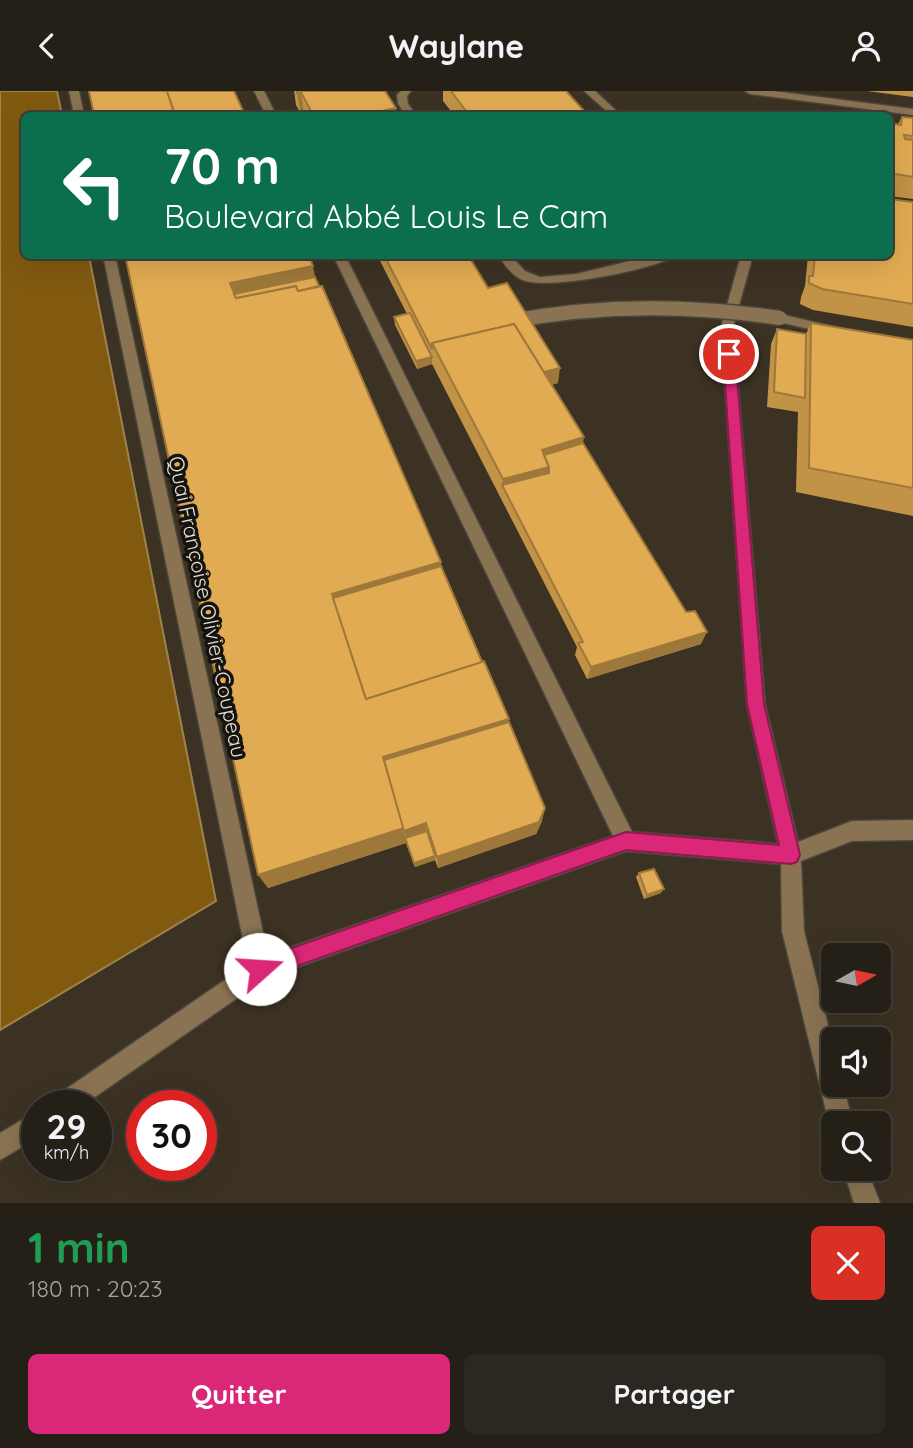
<!DOCTYPE html>
<html lang="fr">
<meta charset="utf-8">
<style>
body{margin:0;font-family:Quicksand,sans-serif;background:#2c2821;color:#f1f3f6;height:100vh;display:flex;flex-direction:column;font-size:26px;white-space:nowrap}
*{box-sizing:border-box;margin:0}
p{font-size:23px;color:#a3a3a2}
.icon{flex:none;width:38px;height:38px;fill:none;stroke:currentColor;stroke-width:2;stroke-linecap:round;stroke-linejoin:round}
.map{position:relative;height:1112px;overflow:hidden}
.drawer{display:flex;flex-direction:column;background:#242018;flex:1}
.drawer>*{flex:none}
.guide{position:absolute;left:21px;top:21px;width:872px;height:147px;border-radius:10px;box-shadow:0 7px 28px #0002,0 0 0 2px #413e37;background:#0b6e4f;color:#fff;overflow:hidden}
.needle{width:46px;rotate:81deg}
.fabs{position:absolute;left:821px;top:852px;display:grid;gap:14px}
.fabs a{display:grid;place-items:center;width:70px;height:70px;border-radius:10px;background:#242018;box-shadow:0 7px 28px #0002,0 0 0 2px #413e37;font-size:35px}
.speed{position:absolute;left:21px;top:999px;display:flex;gap:14px;font-size:35px;font-weight:700;text-align:center}
.speed>*{display:grid;place-content:center;width:91px;height:91px;border-radius:50%;background:#242018;box-shadow:0 7px 28px #0002,0 0 0 2px #413e37;line-height:1}
.speed small{font-size:18px;font-weight:400}
.speed .limit{border:10px solid #d22;background:#fff;color:#111}
.pin{position:absolute;display:grid;place-items:center;width:60px;height:60px;color:#fff;margin:-30px;border:4px solid #fff;border-radius:50%;box-shadow:0 2px 7px #0007}
.me{position:absolute;width:77px;margin:-38px;rotate:71deg;stroke-linejoin:round;filter:drop-shadow(0 0 5px #0008)}
.turn{display:flex;align-items:center;gap:24px;height:147px;padding:0 28px;font-size:32px}
.turn .icon{width:91px;height:91px;stroke-width:2.5}
.turn b{display:block;font-size:49px;line-height:60px}
.round{display:grid;place-items:center;flex:none;width:74px;height:74px;border-radius:10px;background:#2c2821}
.overview{display:flex;align-items:center;justify-content:space-between;height:119px;padding:0 28px}
h1{font-size:42px;font-weight:800;line-height:52px;color:#1e9e55}
.primary-button{display:flex;gap:14px;margin-top:auto;padding:14px 28px}
.primary-button a{flex:1;height:80px;border-radius:10px;background:#db2777;color:#fff;font-size:28px;font-weight:800;line-height:80px;text-align:center}
.primary-button a+a{background:#2c2821;color:#f1f3f6}
header{display:flex;justify-content:space-between;align-items:center;height:91px;padding:0 28px;background:#242018;font-size:32px;font-weight:800}
.map>svg:first-child{display:block}
</style>
<header><svg class="icon" aria-label="back" viewBox="0 0 24 24"><path d="M15 5l-7 7 7 7"/></svg>Waylane<svg class="icon" aria-label="person" viewBox="0 0 24 24"><circle cx="12" cy="8" r="4"/><path d="M4 21q1-7 8-7t8 7"/></svg></header>
<div class="map">
<svg width="913" height="1112" viewBox="0 0 913 1112">
<rect width="100%" height="100%" fill="#302a20"/>
<!-- built -->
<path fill="#3b3223" fill-rule="evenodd" d="M57 0H913V1112H0V939L216 810 89 165 889 164V24H62ZM833 864H878V910H833ZM833 948H878V994H833ZM37 1015H96V1074H37ZM142 1015H201V1074H142ZM833 1032H878V1078H833Z"/>
<!-- water -->
<path fill="#815a10" stroke="#9e824c" stroke-width="2" d="M0 0H57L62 24H24V164L89 165 216 810 0 939Z"/>
<g fill="none" stroke-linecap="round" stroke-linejoin="round">
<defs>
<g id="minor">
<path d="M69 0H79L84 24H74Z"/>
<path d="M254 0H264L276 24H266Z"/>
<path d="M401 0H411L407 5 408 13 416 24H406L398 13 397 4Z"/>
<path d="M584 0H595L621 24H611Z"/>
<path d="M745 0H773L913 18V24L750 3Z"/>
<path d="M103 164H115L268 864 613 745 333 164H345L632 741 778 753 747 613 721 236 741 164H753L733 236 765 613 798 751 852 730 913 729V749L852 750 801 770 804 840 833 954V994H843L853 1032H833V1041L829 1032 782 840 781 773 626 760 266 887 82 1015H49L53 1007 248 873Z"/>
<path d="M498 164H510L525 180 540 186 576 183 655 164H677C654 179 552 198 526 190 514 187 505 175 498 164Z"/>
<path d="M780 223 835 236 837 239 830 243 775 230V224Z"/>
<path d="M37 1020V1047L0 1069V1042Z"/>
<path d="M843 1078H867L880 1112H854Z"/>
</g>
</defs>
<!-- minor casing -->
<use href="#minor" stroke="#4c473d" stroke-width="3"/>
<!-- minor -->
<use href="#minor" fill="#8a7352" fill-rule="evenodd"/>
<defs>
<path id="minor-bridge" d="M506 231C598 213 687 213 780 227"/>
</defs>
<!-- minor-bridge casing -->
<use href="#minor-bridge" stroke="#4c473d" stroke-width="17" stroke-linecap="butt"/>
<!-- minor-bridge -->
<use href="#minor-bridge" stroke="#8a7352" stroke-width="14"/>
</g>
<!-- wall -->
<g fill="#c29347">
<path d="M294 0H385L396 17V24H306L304 22 301 23 296 14Z"/>
<path d="M443 0H566L588 24H454L443 10Z"/>
<path d="M867 0H913V6Z"/>
<path d="M902 26 913 27V108L889 105V32L898 33Z"/>
<path d="M913 111V236L813 219 800 213 801 206 805 195 808 164H889Z"/>
<path d="M377 164H468L488 197 558 292 551 294 583 352 701 553 587 588 575 564 577 556 432 273 417 278 395 234 394 226 407 223Z"/>
<path d="M315 186 509 631 542 730 536 743 438 777 435 769 415 776 406 752 268 797Z"/>
<path d="M811 232 913 249V425L796 401 798 321 767 316 771 253 777 238 806 243Z"/>
<path d="M639 782 661 802 644 808 636 786Z"/>
</g>
<!-- shaded-wall -->
<g fill="#9e783a">
<path d="M301 1 304 22 301 23 297 2Z"/>
<path d="M396 17V24H383L382 20Z"/>
<path d="M313 175 318 201 238 218 230 192Z"/>
<path d="M432 266V273L417 278 416 270Z"/>
<path d="M560 277 558 292 538 297 540 282Z"/>
<path d="M584 346 580 367 547 396 502 394 503 388 542 359Z"/>
<path d="M441 471 442 494 338 524 332 503Z"/>
<path d="M707 541 701 553 587 588 591 576Z"/>
<path d="M509 628 507 647 383 669V666Z"/>
<path d="M545 717 542 730 536 743 438 777 437 766Z"/>
<path d="M426 732 427 745 406 747 404 740Z"/>
<path d="M404 737 406 752 268 797 258 784Z"/>
<path d="M435 765V769L415 776 414 772Z"/>
<path d="M664 798 661 802 644 808 647 804Z"/>
</g>
<!-- building -->
<g fill="#e1ab53" stroke="#9e783a" stroke-width="2">
<path d="M89 0H167L175 24H94Z"/>
<path d="M167 0H234L245 24H175Z"/>
<path d="M297 0H385L396 17 382 20 385 24H313L301 1 297 2Z"/>
<path d="M451 0H566L588 24H469Z"/>
<path d="M902 26 913 27V45L904 44 905 48 913 49V86L889 82V32L901 34Z"/>
<path d="M889 108 913 111V213L822 198 809 192V185H813L815 164H889Z"/>
<path d="M125 164H309L313 175 230 192 236 207 296 195 298 200 322 195 441 471 332 503 366 608 484 570 509 628 383 666 404 737 258 784Z"/>
<path d="M384 164H468L488 197 507 192 560 277 544 281 514 233 432 252V258Z"/>
<path d="M315 186 319 195 298 200 296 195 236 207 234 203Z"/>
<path d="M410 222 432 266 416 270 394 226Z"/>
<path d="M811 232 913 249V397L809 377Z"/>
<path d="M514 233 584 346 542 359 549 376 503 388 432 252Z"/>
<path d="M777 238 806 243 805 307 774 301Z"/>
<path d="M583 352 686 521 695 520 707 541 591 576 578 552 583 551 502 394 549 382V376L544 364Z"/>
<path d="M441 475 482 571 366 608 333 507Z"/>
<path d="M509 631 545 717 539 731 437 766 426 732 404 740 384 669Z"/>
<path d="M427 740 435 765 414 772 405 747Z"/>
<path d="M654 778 664 798 647 804 639 782Z"/>
</g>
<!-- route -->
<path fill="#db2777" stroke="#8e194d" stroke-width="2" d="M729 259 735 263 764 613 800 764 797 771 791 773 626 759 260 888 253 885 250 878 253 871 260 868 626 741 779 754 747 613 723 263Z"/>
<g text-anchor="middle" stroke-width="7" stroke-linejoin="round" paint-order="stroke">
<!-- street labels -->
<g font-size="21" fill="#e2ded8" stroke="#16130e">
<text transform="translate(207 516) rotate(78)" y="7">Quai Françoise Olivier-Coupeau</text>
</g>
</g>
</svg>
<div class="fabs">
<a><svg class="needle" viewBox="-14 -14 28 28"><path d="M0-13l5 13h-10z" fill="#e53935"/><path d="M0 13l5-13h-10z" fill="#a3a3a2"/></svg></a>
<a><svg class="icon" aria-label="sound" viewBox="0 0 24 24"><path d="M4 9h4l5-4v14l-5-4H4zM17 9q2 3 0 6"/></svg></a>
<a><svg class="icon" aria-label="search" viewBox="0 0 24 24"><circle cx="10" cy="10" r="6"/><path d="M15 15l6 6"/></svg></a>
</div>
<div class="speed"><div>29<small>km/h</small></div><div class="limit">30</div></div>
<div class="pin" style="left:729px;top:263px;background:#d93025"><svg class="icon" aria-label="arrive" viewBox="0 0 24 24"><path d="M6 21V4h12l-3 4 3 4H6"/></svg></div>
<svg class="me" style="left:260px;top:878px" viewBox="-20 -20 40 40"><circle r="19" fill="#fff"/><path d="M0-13L10 11 0 6-10 11z" fill="#db2777"/></svg>
<div class="guide">
<div class="turn"><svg class="icon" aria-label="left" viewBox="0 0 24 24"><path d="M17 20v-9H6M10 6l-5 5 5 5"/></svg><div><b>70 m</b>Boulevard Abbé Louis Le Cam</div></div>
</div>
</div>
<section class="drawer">
<div class="overview"><div><h1>1 min</h1><p>180 m · 20:23</p></div><a class="round" style="background:#d93025;color:#fff"><svg class="icon" aria-label="close" viewBox="0 0 24 24"><path d="M6 6l12 12M18 6L6 18"/></svg></a></div>
<div class="primary-button"><a>Quitter</a><a>Partager</a></div>
</section>
